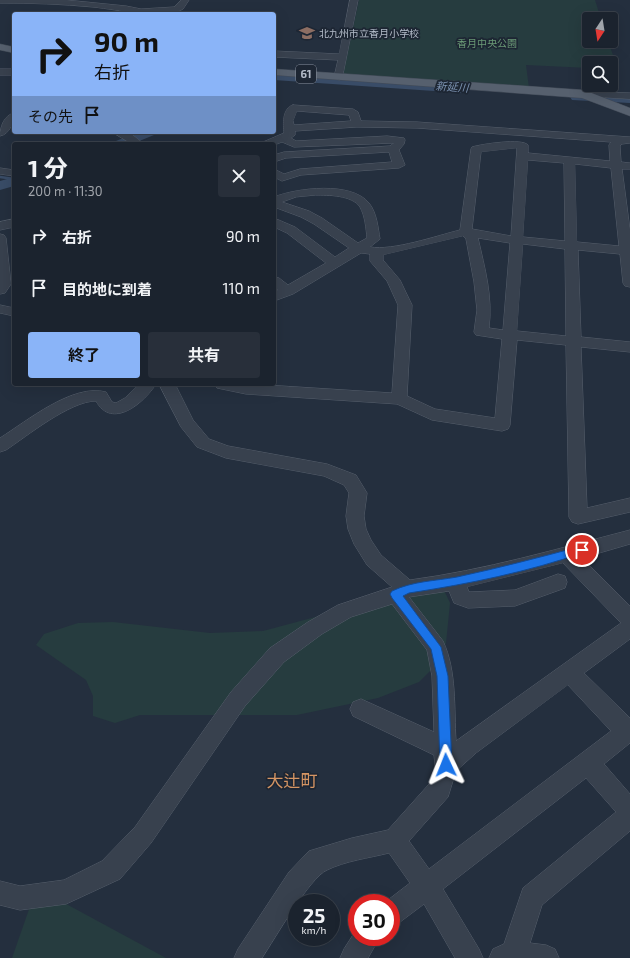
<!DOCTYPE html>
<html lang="ja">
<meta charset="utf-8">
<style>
body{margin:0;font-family:"Exo 2","Noto Sans JP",sans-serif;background:#282f3a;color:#f1f3f6;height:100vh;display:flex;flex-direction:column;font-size:15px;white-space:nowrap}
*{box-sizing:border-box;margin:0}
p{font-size:13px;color:#a0a4aa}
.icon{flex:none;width:22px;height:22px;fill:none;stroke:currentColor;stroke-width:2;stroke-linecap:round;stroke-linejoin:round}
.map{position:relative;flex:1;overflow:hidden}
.details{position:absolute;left:12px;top:142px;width:264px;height:244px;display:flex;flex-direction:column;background:#1b232e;border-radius:4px;box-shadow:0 4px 16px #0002,0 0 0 1px #39404a}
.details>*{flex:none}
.hud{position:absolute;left:12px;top:12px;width:264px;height:122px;border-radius:4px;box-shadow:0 4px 16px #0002,0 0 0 1px #39404a;background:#8ab4f8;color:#111;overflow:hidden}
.needle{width:26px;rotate:192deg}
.fabs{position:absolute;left:582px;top:12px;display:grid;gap:8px}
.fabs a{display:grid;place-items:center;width:36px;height:36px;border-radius:4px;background:#1b232e;box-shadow:0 4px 16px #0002,0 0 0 1px #39404a;font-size:20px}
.speed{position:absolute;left:288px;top:894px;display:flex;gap:8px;font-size:20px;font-weight:700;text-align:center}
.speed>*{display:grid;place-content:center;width:52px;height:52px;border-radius:50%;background:#1b232e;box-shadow:0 4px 16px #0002,0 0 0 1px #39404a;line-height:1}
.speed small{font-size:10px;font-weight:400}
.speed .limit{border:6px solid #d22;background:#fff;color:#111}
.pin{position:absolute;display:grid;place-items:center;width:34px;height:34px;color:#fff;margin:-17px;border:2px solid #fff;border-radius:50%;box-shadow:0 1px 4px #0007}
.me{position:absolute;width:44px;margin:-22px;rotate:358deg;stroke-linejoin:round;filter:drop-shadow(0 0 3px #0008)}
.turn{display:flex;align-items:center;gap:14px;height:84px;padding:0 16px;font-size:18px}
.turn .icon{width:52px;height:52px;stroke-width:2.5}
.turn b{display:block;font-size:28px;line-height:34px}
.then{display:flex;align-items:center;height:38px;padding:0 16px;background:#0003;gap:8px;font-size:15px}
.round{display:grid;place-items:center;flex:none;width:42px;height:42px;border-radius:4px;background:#282f3a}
.overview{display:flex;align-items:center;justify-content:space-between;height:68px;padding:0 16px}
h1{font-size:24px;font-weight:700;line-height:30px}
.primary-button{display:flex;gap:8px;margin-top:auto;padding:8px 16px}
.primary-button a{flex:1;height:46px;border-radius:4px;background:#8ab4f8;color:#111;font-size:16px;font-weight:700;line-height:46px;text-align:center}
.primary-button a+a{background:#282f3a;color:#f1f3f6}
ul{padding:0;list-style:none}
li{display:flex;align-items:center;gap:12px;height:52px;padding:0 16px}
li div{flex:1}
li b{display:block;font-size:15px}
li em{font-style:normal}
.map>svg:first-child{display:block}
</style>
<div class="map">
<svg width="630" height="958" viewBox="0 0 630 958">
<rect width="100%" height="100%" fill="#242f3e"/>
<!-- green -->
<g fill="#263c3f">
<path d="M359 0H595L601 19H589V41H608L618 69H611V63H589V68L526 65 529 88 343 75Z"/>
<path d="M443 588 450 603 446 643 436 665 419 682 378 698 297 715H140L115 723 93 716V696L86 680 36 645 44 634 78 623 113 622 210 633 263 631 334 612Z"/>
<path d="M34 895 57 899 166 958H12Z"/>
</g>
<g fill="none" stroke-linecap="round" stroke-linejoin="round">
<!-- stream -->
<path stroke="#394c67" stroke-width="2.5" d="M0 177 14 179"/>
<!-- river -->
<g fill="#394c67" fill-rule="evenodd">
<path d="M274 72 463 85 467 86 469 89 467 92 463 93 274 80Z"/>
<path d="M576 93 630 95V103L572 100 570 97 572 94Z"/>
<path d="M138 132H156L154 135 132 144H114L116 141Z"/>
<path d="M14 177V186L0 190V181Z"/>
</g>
<defs>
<g id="minor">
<path d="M0 0H66L126 6 141 9 174 7 181 0H189L183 9 179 11C151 18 121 10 93 7 62 4 31 3 0 3Z"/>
<path d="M350 0H358L342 79 339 80 334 77 338 60 274 57V51L339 54Z"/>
<rect x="0" y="69" width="14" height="6"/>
<path d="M584 91 630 93V99L581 96 579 94 581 92Z"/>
<path d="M293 105 353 109 358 112 361 121 417 122 630 137V143L622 144 620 146 621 162 630 163V169H622L630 230V287L625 286 623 283 620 254 578 250 581 337 630 342V352L581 347 587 508 630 498V512L578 524 572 522 569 517 566 345 517 340 510 425 508 429 502 431 432 420 397 404 246 394 217 388 214 384H250L392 393 398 305 387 281 370 261V254L361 253 293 294 274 301V292L278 290 274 287V277L279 278 288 285 326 263 287 233 274 227V218L295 227 335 257 349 248 314 224 301 217 274 207V197C297 188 351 181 369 203 377 213 378 228 380 239L370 247C393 251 436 236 460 230L471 149 472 147C482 144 522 138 528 145V153L610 161 609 145 611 142 417 128 357 127 295 131V135L291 138 296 141 387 136 404 138 405 140 404 144 399 150 405 165 399 168 301 175 282 181 274 177V169L284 174 300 169 392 162 389 152 286 158 274 162V155L284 152 390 146 394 143 294 147 282 142 274 145 262 144 263 142 284 133C283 125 282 108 293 105ZM297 111 349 115 351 121 294 125 293 121ZM517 148 511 236 472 229 481 152ZM528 160 564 163 565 241 523 237ZM575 164 611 168 619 246 577 242ZM316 195C328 195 352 195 360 207 365 216 366 228 367 238L358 243 322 218 309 211 282 202 296 197ZM463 236 466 239 474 282 477 310 474 332 476 335 502 339 495 418 435 409 407 396 412 305 400 280 383 260V255ZM478 238 510 243 503 330 489 328C493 297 485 269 478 238ZM523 244 565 249 566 336 517 331Z"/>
<path d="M14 113C14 122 10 134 0 136 0 127 4 115 14 113Z"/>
<path d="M112 132 130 133 144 144H132Z"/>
<path d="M0 168 14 170V176L0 174Z"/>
<path d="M14 219V227L0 230V222Z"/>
<path d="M0 234 4 235 6 238 11 284 5 293 0 294Z"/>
<path d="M0 305 14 308V316L0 313Z"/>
<path d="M140 384H156C144 403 112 430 96 401 70 401 27 436 6 450L0 452V438C27 421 73 383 106 392L112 402 116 403 125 398Z"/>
<path d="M159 384H175L193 420 209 439 228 446 327 464 356 475 367 493 364 516 366 529 371 540 381 555 410 580C485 570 557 549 630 530V544L582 558 630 606V639L584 673 630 718V743L604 764 630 794V831L542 905 530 943 546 945 555 949 559 958H489L493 949 504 944 523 888 616 812 586 778 443 889 479 949 483 958H455L424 904 400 922 391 926V903H384L410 883 389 853C369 858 345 861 327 870 310 877 274 940 262 958H234L238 949 289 872 309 851 352 838 388 830 430 783 435 765 434 755 353 716 350 709 353 702 361 699 434 732 432 676 427 650 392 604 351 617 322 634 284 662 245 706 151 843 120 879 66 904 20 910 0 905V881L20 886 64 880 102 861 135 827 231 692 270 648 308 622 338 605 392 587 367 565 354 544 348 529 346 516 349 493 344 485 324 476 226 458 197 447 181 427ZM563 563 621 623 456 741C454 709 457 671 443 641L409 597 449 591 454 603 468 608 515 606 565 588 567 582 565 576 558 574 515 590 469 592 467 587ZM568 685 611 731 429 869 409 841 448 797 456 771 476 753Z"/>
<path d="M357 929V937H380L368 958H340L344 949Z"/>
</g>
<g id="major">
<path d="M0 44 14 47V53L0 50Z"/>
<path d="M274 69 584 90 630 108V116L582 98 274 75Z"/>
</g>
</defs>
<!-- minor casing -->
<use href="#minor" stroke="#565f6c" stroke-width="1"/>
<!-- major casing -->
<use href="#major" stroke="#414a57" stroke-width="1"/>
<!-- minor -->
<use href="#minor" fill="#38414e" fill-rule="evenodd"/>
<!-- major -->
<use href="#major" fill="#56606e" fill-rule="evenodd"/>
</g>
<!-- route -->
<path fill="#1a73e8" stroke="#114b97" d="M582 546 585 547 587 550 585 552C528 572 468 584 409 593L403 596 441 647 448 676 452 765 450 769 446 771 442 769 440 765 437 676 431 649 392 598 390 594 392 591C413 581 435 581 457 577 499 568 541 557 582 546Z"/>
<!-- icons -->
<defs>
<symbol id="school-bare" viewBox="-9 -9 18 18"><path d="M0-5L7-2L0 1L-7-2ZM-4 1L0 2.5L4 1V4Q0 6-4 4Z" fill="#8d6e63" stroke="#1d2633" stroke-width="2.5" paint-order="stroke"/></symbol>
</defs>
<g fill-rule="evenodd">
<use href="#school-bare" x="296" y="22" width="22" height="22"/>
</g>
<g text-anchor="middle" stroke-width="3.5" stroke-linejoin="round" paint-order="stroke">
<!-- far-poi labels -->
<g font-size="10" fill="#b4bcc9" stroke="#1d2633" text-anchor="start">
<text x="319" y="37">北九州市立香月小学校</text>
</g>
<!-- far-park labels -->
<g font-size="10" fill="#6b9a76" stroke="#1d2633">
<text x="487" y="47">香月中央公園</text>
</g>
<!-- shield labels -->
<rect fill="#1d2633" stroke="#878f9c" stroke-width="1" x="296" y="65" width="20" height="18" rx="3"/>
<g font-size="11" font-weight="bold" fill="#b4bcc9">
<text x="306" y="78">61</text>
</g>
<!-- far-water labels -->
<g font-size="11" font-style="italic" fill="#7c92b1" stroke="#1d2633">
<text transform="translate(452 87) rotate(4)" y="4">新延川</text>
</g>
<!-- near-quarter labels -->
<g font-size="17" fill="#d59563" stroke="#1d2633">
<text x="292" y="787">大辻町</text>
</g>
</g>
</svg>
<div class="fabs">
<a><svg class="needle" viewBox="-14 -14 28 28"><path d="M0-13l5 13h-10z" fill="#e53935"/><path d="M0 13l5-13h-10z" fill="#a0a4aa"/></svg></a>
<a><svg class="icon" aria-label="search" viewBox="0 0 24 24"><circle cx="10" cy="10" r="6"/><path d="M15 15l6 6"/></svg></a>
</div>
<div class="speed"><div>25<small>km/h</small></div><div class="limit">30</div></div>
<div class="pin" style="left:582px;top:550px;background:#d93025"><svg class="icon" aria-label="arrive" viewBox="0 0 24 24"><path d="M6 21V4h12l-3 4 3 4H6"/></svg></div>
<svg class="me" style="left:446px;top:765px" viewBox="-20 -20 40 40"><path d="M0-17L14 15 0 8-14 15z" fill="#1a73e8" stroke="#fff" stroke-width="4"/></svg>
<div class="hud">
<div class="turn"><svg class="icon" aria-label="right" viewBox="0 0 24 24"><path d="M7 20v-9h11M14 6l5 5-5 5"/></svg><div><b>90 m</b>右折</div></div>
<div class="then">その先<svg class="icon" aria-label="arrive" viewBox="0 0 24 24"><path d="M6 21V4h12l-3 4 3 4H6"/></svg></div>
</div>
<section class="details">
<div class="overview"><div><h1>1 分</h1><p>200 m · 11:30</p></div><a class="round"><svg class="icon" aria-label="close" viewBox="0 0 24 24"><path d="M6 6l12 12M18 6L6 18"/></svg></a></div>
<ul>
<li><svg class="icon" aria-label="right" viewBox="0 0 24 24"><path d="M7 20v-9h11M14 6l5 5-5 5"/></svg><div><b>右折</b></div><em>90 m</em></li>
<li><svg class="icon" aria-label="arrive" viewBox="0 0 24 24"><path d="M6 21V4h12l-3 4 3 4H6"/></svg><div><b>目的地に到着</b></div><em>110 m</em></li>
</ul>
<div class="primary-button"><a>終了</a><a>共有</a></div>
</section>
</div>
